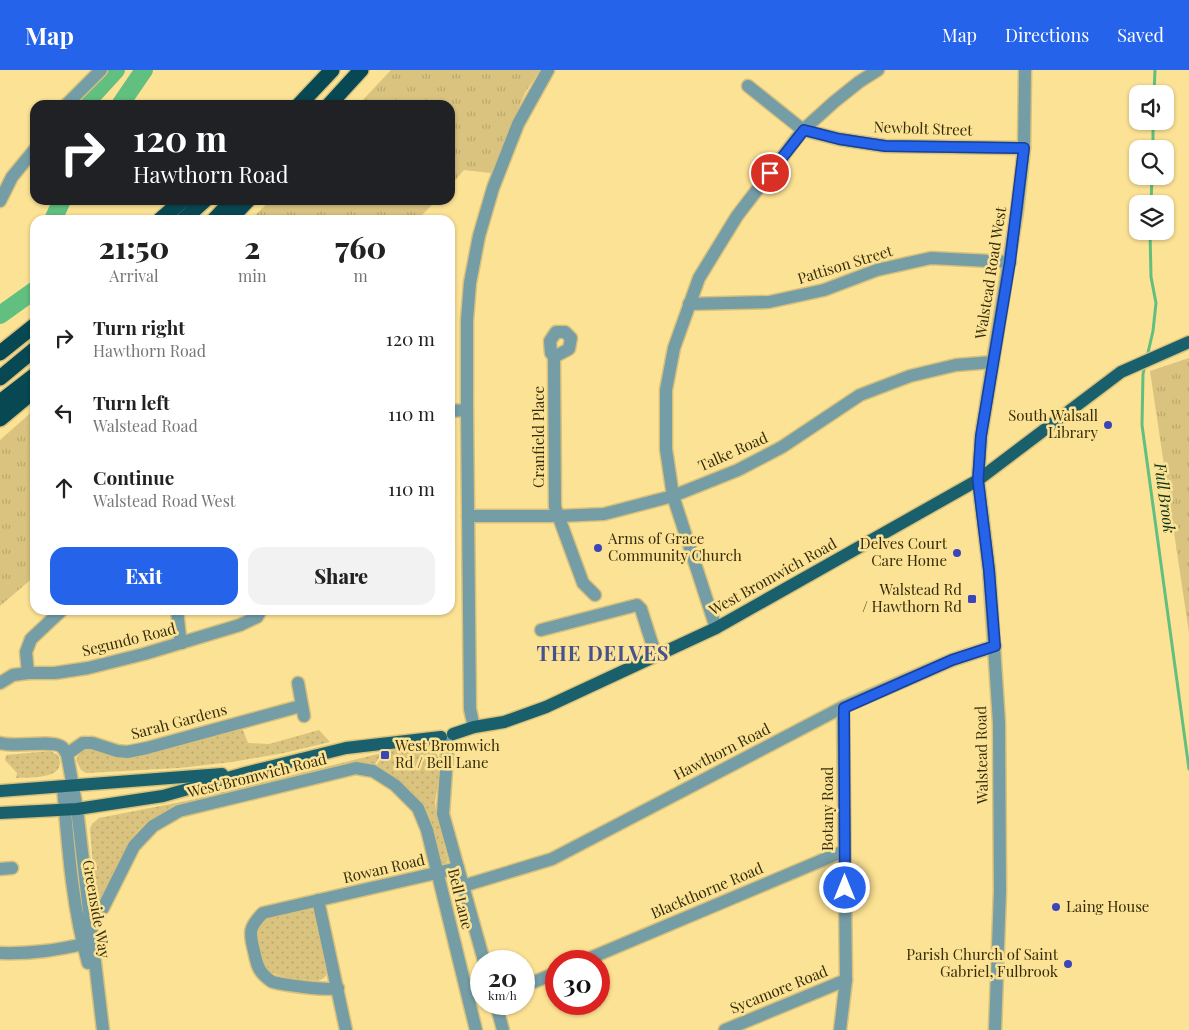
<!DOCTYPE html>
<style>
body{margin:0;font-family:"Playfair Display",serif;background:#f2f2f2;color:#222;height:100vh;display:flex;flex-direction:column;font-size:19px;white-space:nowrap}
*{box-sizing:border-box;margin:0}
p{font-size:16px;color:#767676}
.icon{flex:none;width:28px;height:28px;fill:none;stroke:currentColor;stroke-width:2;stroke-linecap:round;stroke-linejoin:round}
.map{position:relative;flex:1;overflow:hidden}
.side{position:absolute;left:30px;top:145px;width:425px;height:400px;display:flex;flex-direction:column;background:#fff;border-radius:15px;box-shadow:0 1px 4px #0004}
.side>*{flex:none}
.top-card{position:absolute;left:30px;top:30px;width:425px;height:105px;border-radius:15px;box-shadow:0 1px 4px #0004;background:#202124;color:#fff;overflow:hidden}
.fabs{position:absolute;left:1129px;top:15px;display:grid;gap:10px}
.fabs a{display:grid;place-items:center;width:45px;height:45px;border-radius:10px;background:#fff;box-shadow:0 1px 4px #0004;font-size:25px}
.speed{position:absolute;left:470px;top:880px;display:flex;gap:10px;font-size:25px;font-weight:700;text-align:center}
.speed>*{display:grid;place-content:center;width:65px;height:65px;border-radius:50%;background:#fff;box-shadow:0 1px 4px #0004;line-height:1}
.speed small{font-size:12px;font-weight:400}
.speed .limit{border:8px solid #d22;background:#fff;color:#111}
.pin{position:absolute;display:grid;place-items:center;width:42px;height:42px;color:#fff;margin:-21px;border:2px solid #fff;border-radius:50%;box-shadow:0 1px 5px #0007}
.me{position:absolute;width:55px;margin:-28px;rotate:0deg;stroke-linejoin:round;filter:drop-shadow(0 0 4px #0008)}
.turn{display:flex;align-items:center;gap:18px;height:105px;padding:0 20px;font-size:22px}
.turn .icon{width:65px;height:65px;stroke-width:2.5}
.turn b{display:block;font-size:35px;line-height:42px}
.eta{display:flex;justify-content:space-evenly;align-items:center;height:85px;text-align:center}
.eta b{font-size:30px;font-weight:800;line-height:35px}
.action{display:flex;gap:10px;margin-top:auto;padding:10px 20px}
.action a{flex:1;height:58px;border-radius:15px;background:#2563eb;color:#fff;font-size:20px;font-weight:800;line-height:58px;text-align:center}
.action a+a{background:#f2f2f2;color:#222}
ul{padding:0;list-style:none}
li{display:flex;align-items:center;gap:15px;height:75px;padding:0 20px}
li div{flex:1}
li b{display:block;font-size:19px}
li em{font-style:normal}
header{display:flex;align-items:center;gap:30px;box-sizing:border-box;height:70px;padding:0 25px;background:#2563eb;color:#fff}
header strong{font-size:24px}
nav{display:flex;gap:28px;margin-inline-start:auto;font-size:18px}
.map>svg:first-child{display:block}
</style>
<header>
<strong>Map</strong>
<nav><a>Map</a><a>Directions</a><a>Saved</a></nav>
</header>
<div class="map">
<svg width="1189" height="960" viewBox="0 0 1189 960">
<defs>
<pattern id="grass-dots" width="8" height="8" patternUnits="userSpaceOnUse" patternTransform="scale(1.25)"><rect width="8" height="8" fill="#d9c37f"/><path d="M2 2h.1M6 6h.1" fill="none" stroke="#bba86c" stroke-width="1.8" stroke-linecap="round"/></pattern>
<pattern id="park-tufts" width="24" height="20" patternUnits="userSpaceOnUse" patternTransform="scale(1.25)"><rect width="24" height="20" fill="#d9c37f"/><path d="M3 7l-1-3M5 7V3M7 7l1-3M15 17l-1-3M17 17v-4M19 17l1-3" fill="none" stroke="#bba86c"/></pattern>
</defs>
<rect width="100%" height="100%" fill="#fce294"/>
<!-- grass -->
<g fill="url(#grass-dots)">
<path d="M241 655 248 673 269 674 319 660 330 672 284 683 232 692 179 698 86 703 81 700 76 690 81 681 90 678C106 684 118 689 136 684L137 687 154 683V680Z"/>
<path d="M424 674 434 679 439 689 442 690 435 732 437 748 448 791 446 794 440 796 421 740 376 696 384 684 390 681Z"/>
<path d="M50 681 58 685C69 710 31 707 16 708L17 703 5 690 6 685Z"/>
<path d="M382 683 374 696 170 739C158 746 144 753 135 764 121 782 109 813 98 834L96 833 90 759 92 754 99 748 186 731Z"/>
<path d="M310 838 317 845 328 903 324 908 318 911C300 909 279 910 264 897L256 867 260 849Z"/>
</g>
<!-- park -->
<g fill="url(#park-tufts)">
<path d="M391 0H540L525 23 491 103 464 100 450 116V35H358Z"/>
<path d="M271 130H437L417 150H250Z"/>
<path d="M1189 288V563L1150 301Z"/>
<path d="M35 339V506L0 536V370Z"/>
</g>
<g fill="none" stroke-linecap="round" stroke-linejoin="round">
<!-- stream -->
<g stroke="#61bf7f" stroke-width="3">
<path d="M1154 24 1155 0"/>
<path d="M1153 79V51"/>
<path d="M1151 134 1152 106"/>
<path d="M1147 287 1153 261 1156 233 1151 207 1150 161"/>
<path d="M1145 295 1143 304 1142 355 1189 699"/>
</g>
<!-- river -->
<g stroke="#61bf7f" stroke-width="18">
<path d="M84 35 116 0"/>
<path d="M120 35 144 0"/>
<path d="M53 150 62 130"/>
<path d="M0 245 35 220"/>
</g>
<defs>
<g id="minor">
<path d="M748 16 803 60 839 69 885 76 1024 78"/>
<path d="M66 35 101 0"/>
<path d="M0 131 12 107 35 79"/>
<path d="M689 234 769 232 824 220 877 200 931 188 1010 192"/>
<path d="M554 287 569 279 571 268 565 262H556L550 271 551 283 554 287 555 437 583 513 595 525"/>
<path d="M450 341 467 340"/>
<path d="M468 446H559L604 444 673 426 738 400 782 377 860 325 910 306 956 295 993 292"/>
<path d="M177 540 180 567 182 573"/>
<path d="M716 558 673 426 666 379V320L674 278 699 208 737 146 803 60 834 32 859 12 878 0"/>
<path d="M541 560 637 535 641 539 656 586"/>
<path d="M28 603 26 582 31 569 62 540"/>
<path d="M0 613 13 605 28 603H55L88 598 144 584 240 555 257 547 261 540"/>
<path d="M298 613 304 646"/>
<path d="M474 657 470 639 467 340V250L470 213 479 166 493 118 518 54 548 0"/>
<path d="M448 672 443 744 484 891"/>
<path d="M0 673C16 678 53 669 62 677 64 679 65 681 67 684L77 739 103 960"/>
<path d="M67 684 83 673H92L117 681 127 682 147 678 301 636"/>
<path d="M63 717C68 776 72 836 88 893"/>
<path d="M0 799 12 798"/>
<path d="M463 816 552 789 843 637 952 590 995 576"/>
<path d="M318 830 346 960"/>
<path d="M89 846 103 838 134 776 153 756 179 741 356 698 373 701 395 715 418 738 427 760 476 960"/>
<path d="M0 883C34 884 56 880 89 873"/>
<path d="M583 891 844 781"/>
<path d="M524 916 556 903"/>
<path d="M338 918C328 921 284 915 273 912 270 911 266 907 264 905 257 899 256 889 254 881 249 862 249 857 263 843L458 798"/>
<path d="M496 934 503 960"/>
<path d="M725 960 846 910"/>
<path d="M840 960 846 910 843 637"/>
<path d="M995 960 1000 821 999 653 989 500 978 410 981 366 1017 141 1024 78 1025 0"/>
</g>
<g id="major">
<path d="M453 664 474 657 504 652 546 637 716 558 978 410 1121 302 1189 272"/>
<path d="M0 721 222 704"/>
<path d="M0 743 77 739 163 726 245 703 346 678 441 667"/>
</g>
<g id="highway">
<path d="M299 35 332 0"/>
<path d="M329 35 361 0"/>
<path d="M160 150 183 130"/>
<path d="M183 150 205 130"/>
<path d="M214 150 233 130"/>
<path d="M229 150 248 130"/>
<path d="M0 283 35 255"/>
<path d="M0 308 35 279"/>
<path d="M0 332 35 305"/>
<path d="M0 349 35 320"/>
</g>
</defs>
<!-- minor casing -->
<use href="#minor" stroke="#d8c17b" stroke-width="15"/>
<!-- major casing -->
<use href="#major" stroke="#d8c17b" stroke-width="15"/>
<!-- highway casing -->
<use href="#highway" stroke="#d8c17b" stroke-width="18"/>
<!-- minor -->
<use href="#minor" stroke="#759da6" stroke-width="12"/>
<!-- major -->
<use href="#major" stroke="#1a606c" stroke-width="12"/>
<!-- highway -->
<use href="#highway" stroke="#084853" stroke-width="15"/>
</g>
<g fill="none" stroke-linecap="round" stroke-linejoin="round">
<defs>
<path id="route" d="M770 103 804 60 839 69 885 76 1024 78 1010 192 981 366 978 410 989 500 995 576 952 590 844 638 845 818"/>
</defs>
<!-- route casing -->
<use href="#route" stroke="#184099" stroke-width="12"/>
<!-- route -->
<use href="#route" stroke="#2563eb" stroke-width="9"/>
</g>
<!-- markers -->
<g fill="#3945b8" stroke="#fce294" stroke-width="2">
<circle cx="1108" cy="355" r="5"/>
<circle cx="598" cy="478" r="5"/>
<circle cx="957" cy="483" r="5"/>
<rect x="967" y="524" width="10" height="10" rx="2.5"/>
<rect x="380" y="680" width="10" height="10" rx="2.5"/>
<circle cx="1056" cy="837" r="5"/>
<circle cx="1068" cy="894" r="5"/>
</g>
<g text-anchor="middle" stroke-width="5" stroke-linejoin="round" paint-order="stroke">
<!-- street labels -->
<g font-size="15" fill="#352c0a" stroke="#fce294">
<text transform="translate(923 59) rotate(2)" y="5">Newbolt Street</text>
<text transform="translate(845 195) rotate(-17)" y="5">Pattison Street</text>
<text transform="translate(991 203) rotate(-81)" y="5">Walstead Road West</text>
<text transform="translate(539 367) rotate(-90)" y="5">Cranfield Place</text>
<text transform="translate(733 382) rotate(-24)" y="5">Talke Road</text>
<text transform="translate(773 507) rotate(-29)" y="5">West Bromwich Road</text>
<text transform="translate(129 570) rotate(-14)" y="5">Segundo Road</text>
<text transform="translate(179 652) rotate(-15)" y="5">Sarah Gardens</text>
<text transform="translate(722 682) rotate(-27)" y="5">Hawthorn Road</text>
<text transform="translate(982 685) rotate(-91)" y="5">Walstead Road</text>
<text transform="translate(257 706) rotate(-14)" y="5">West Bromwich Road</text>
<text transform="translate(828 739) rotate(-90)" y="5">Botany Road</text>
<text transform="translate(384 799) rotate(-13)" y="5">Rowan Road</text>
<text transform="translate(707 821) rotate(-23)" y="5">Blackthorne Road</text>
<text transform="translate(460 829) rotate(76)" y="5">Bell Lane</text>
<text transform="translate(96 839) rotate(80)" y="5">Greenside Way</text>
<text transform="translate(779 920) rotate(-22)" y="5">Sycamore Road</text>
</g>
<!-- poi labels -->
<g font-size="15" fill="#352c0a" stroke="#fce294" text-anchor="end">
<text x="1098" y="351">South Walsall<tspan x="1098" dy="17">Library</tspan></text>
<text x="608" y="474" text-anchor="start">Arms of Grace<tspan x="608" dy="17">Community Church</tspan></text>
<text x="947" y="479">Delves Court<tspan x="947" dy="17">Care Home</tspan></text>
<text x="962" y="525">Walstead Rd<tspan x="962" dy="17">/ Hawthorn Rd</tspan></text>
<text x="395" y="681" text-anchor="start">West Bromwich<tspan x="395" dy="17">Rd / Bell Lane</tspan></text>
<text x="1066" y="842" text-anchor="start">Laing House</text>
<text x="1058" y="890">Parish Church of Saint<tspan x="1058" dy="17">Gabriel, Fulbrook</tspan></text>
</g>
<!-- water labels -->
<g font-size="16" font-style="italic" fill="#093219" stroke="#fce294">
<text transform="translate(1165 428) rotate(82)" y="6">Full Brook</text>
</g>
<!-- district labels -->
<g font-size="20" font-weight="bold" letter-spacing="1" fill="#45528f" stroke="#fce294">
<text x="603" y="591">THE DELVES</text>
</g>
</g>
</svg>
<div class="fabs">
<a><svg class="icon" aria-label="sound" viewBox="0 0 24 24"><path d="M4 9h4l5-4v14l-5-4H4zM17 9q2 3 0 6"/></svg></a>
<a><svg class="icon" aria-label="search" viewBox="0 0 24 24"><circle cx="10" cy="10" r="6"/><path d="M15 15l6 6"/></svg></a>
<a><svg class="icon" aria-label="layers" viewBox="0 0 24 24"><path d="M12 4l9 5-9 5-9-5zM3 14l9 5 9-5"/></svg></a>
</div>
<div class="speed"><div>20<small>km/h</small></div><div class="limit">30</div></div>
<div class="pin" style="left:770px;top:103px;background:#d93025"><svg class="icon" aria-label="arrive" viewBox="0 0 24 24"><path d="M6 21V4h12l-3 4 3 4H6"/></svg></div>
<svg class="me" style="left:845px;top:818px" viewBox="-20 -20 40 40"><circle r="17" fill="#2563eb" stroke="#fff" stroke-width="3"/><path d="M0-11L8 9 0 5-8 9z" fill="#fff"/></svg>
<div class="top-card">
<div class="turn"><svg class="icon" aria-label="right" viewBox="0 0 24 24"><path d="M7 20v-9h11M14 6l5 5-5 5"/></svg><div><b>120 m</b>Hawthorn Road</div></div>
</div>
<section class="side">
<div class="eta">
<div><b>21:50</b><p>Arrival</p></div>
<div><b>2</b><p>min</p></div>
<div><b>760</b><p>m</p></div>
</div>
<ul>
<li><svg class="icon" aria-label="right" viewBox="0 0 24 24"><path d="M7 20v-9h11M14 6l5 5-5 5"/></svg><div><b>Turn right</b><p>Hawthorn Road</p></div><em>120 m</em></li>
<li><svg class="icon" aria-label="left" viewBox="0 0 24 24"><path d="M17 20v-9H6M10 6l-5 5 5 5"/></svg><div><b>Turn left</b><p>Walstead Road</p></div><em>110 m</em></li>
<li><svg class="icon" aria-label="ahead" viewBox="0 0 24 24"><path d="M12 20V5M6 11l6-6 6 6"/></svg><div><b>Continue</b><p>Walstead Road West</p></div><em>110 m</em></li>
</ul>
<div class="action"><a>Exit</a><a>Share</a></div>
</section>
</div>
